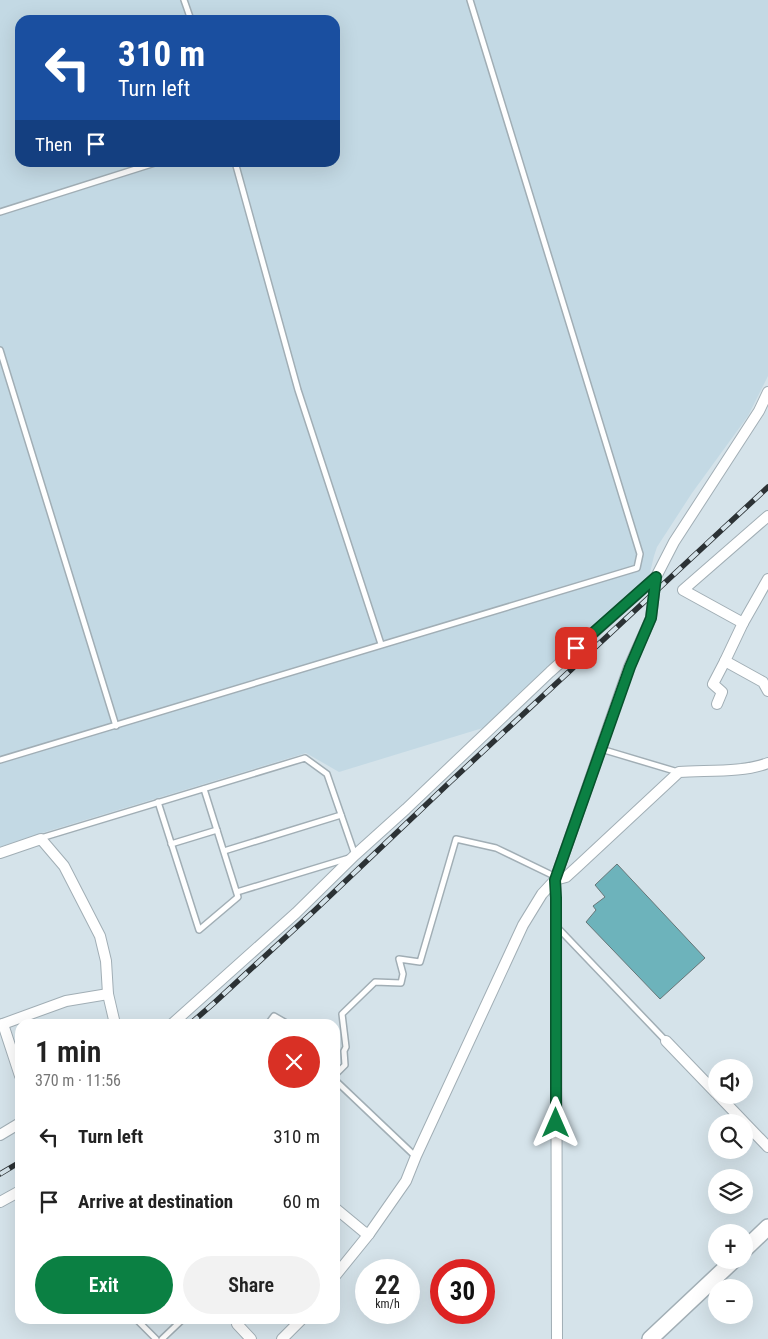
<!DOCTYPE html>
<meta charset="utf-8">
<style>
body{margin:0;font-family:"Roboto Condensed",sans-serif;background:#f2f2f2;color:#222;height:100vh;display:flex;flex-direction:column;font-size:19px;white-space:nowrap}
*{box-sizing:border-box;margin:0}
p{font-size:16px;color:#767676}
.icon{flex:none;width:28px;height:28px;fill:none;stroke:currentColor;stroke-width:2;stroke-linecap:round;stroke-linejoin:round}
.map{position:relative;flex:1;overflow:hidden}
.drawer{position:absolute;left:15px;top:1019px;width:325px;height:305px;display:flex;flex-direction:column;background:#fff;border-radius:15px;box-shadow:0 5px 20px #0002}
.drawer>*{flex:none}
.guide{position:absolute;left:15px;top:15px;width:325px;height:152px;border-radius:15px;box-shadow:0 5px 20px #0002;background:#1a4fa0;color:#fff;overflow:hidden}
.buttons{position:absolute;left:708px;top:1059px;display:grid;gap:10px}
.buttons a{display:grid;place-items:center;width:45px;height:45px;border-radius:50%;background:#fff;box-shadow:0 5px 20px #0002;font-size:25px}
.speed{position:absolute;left:355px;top:1259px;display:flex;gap:10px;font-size:25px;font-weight:700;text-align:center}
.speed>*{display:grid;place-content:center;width:65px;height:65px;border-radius:50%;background:#fff;box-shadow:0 5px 20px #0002;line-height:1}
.speed small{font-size:12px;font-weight:400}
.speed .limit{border:8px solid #d22;background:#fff;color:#111}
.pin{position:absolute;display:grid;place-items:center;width:42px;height:42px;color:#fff;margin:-21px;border-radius:10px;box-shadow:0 2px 8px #0006}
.me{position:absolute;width:55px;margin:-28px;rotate:0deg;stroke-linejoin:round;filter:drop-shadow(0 0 4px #0008)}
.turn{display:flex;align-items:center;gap:18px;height:105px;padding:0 20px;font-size:22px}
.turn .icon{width:65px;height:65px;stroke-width:2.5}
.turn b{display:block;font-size:35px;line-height:42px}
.then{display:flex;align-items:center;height:48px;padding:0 20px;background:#0003;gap:10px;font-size:19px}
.round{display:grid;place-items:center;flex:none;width:52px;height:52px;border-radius:26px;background:#f2f2f2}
.overview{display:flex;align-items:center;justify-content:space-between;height:85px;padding:0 20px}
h1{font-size:30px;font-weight:600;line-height:38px}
.cta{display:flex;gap:10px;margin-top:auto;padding:10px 20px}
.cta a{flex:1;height:58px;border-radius:30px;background:#0b8043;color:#fff;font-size:20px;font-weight:600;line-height:58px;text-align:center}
.cta a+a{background:#f2f2f2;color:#222}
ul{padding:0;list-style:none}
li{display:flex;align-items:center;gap:15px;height:65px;padding:0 20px}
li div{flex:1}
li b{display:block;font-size:19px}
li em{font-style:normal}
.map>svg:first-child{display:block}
</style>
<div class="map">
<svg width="768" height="1339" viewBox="0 0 768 1339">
<rect width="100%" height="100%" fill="#d5e3ea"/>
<!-- built -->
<path fill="#c3d9e4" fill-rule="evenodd" d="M0 0H768V376L748 416 692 493 657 547 654 556 648 581 486 727 339 772 306 753 42 833 0 847ZM20 20H335V162H20Z"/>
<!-- building -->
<path fill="#6db3bb" stroke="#677678" d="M617 864 705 958 660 999 586 922 596 910 593 906 605 897 595 885Z"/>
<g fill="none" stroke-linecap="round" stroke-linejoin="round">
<defs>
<g id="lane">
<path d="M184 0 191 20"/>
<path d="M235 162 298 390 381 644"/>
<path d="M0 212 158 162"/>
<path d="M0 350 116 726"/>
<path d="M601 749 678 772"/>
<path d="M0 760 637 568 640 554 470 0"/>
<path d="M158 802 199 930 238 897 204 789"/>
<path d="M41 838 305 758 327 774 355 855"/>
<path d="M171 844 217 830"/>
<path d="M224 851 341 815"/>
<path d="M237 892 349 858"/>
<path d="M558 928 666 1041"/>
<path d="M268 1024 274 1016 288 1024"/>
<path d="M335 1075 345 1065 344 1051 346 1047 342 1014 375 982 401 983 403 974 399 959 420 962 456 839 496 848 554 876 555 880"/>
<path d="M335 1080 415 1156"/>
<path d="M136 1319 156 1339"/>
<path d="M162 1339 183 1319"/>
</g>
<g id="street">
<path d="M768 579 743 623 725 661 763 682 768 691"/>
<path d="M743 623 683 590 768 516"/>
<path d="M717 704 722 692 713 684 725 661"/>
<path d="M0 853 41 839 64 866 100 936 106 961 108 994 115 1024"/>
<path d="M555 880 556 898 557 1339"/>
<path d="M555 880 566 877 577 867 679 772C707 770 742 773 768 763"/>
<path d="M3 1024 20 1076"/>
<path d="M172 1024 296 913 355 855 406 809 550 672 656 577 674 542 759 411 768 392"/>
<path d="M0 1025 66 1001 108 994"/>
<path d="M666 1041 716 1093"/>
<path d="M718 1095 768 1147"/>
<path d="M0 1135 20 1123"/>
<path d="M0 1202 20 1191"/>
<path d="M335 1208 364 1232 369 1234"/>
<path d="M335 1276 369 1234 406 1181 416 1156 523 925 542 894 555 880 629 667 651 618 656 577"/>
<path d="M237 1324 251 1339"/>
<path d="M282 1339 302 1319"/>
</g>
<g id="primary">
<path d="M744 1250 768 1227"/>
<path d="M650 1339 734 1260"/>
</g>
</defs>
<!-- lane casing -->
<use href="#lane" stroke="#a1aeb5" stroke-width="8"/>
<!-- street casing -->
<use href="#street" stroke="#a1aeb5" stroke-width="12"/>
<!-- primary casing -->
<use href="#primary" stroke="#a1aeb5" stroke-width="18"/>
<!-- lane -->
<use href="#lane" stroke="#fff" stroke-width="5"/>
<!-- street -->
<use href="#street" stroke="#fff" stroke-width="10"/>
<!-- primary -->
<use href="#primary" stroke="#fff" stroke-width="15"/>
<defs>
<g id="rail">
<path d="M190 1024 214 1003 314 911 450 782 768 487"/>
<path d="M0 1174 20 1162"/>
</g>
</defs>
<!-- rail casing -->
<use href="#rail" stroke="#2c3235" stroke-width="5.5"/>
<!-- rail -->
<use href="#rail" stroke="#d5e3ea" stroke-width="4" stroke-dasharray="11" stroke-linecap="butt"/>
</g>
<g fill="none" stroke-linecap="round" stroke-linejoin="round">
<defs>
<path id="route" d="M556 1123V898L555 880 630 667 651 618 656 577 576 648"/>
</defs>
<!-- route casing -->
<use href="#route" stroke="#07532c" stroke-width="12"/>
<!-- route -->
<use href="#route" stroke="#0b8043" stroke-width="9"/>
</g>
</svg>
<div class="buttons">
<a><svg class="icon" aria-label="sound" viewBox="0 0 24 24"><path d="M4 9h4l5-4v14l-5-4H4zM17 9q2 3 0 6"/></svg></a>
<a><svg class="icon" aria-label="search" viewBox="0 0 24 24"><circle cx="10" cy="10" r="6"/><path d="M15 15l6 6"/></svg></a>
<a><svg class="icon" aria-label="layers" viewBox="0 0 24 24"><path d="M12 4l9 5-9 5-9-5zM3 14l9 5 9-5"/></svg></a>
<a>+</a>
<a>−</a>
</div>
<div class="speed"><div>22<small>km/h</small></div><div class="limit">30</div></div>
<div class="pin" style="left:576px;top:648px;background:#d93025"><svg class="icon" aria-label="arrive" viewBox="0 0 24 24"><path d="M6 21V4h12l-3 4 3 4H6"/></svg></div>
<svg class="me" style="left:556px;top:1123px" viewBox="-20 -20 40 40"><path d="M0-17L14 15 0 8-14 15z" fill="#0b8043" stroke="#fff" stroke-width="4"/></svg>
<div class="guide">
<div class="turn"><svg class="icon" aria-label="left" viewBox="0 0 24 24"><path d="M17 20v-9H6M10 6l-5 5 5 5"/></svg><div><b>310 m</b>Turn left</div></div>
<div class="then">Then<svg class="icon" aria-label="arrive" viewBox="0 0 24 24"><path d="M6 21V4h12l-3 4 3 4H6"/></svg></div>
</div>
<section class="drawer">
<div class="overview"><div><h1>1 min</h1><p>370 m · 11:56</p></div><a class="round" style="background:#d93025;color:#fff"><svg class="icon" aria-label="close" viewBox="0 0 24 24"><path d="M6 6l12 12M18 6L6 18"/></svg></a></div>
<ul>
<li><svg class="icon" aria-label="left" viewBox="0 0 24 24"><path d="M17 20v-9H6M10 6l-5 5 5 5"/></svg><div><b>Turn left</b></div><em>310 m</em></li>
<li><svg class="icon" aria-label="arrive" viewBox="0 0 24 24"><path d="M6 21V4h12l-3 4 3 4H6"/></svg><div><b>Arrive at destination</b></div><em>60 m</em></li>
</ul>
<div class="cta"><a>Exit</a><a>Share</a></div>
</section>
</div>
